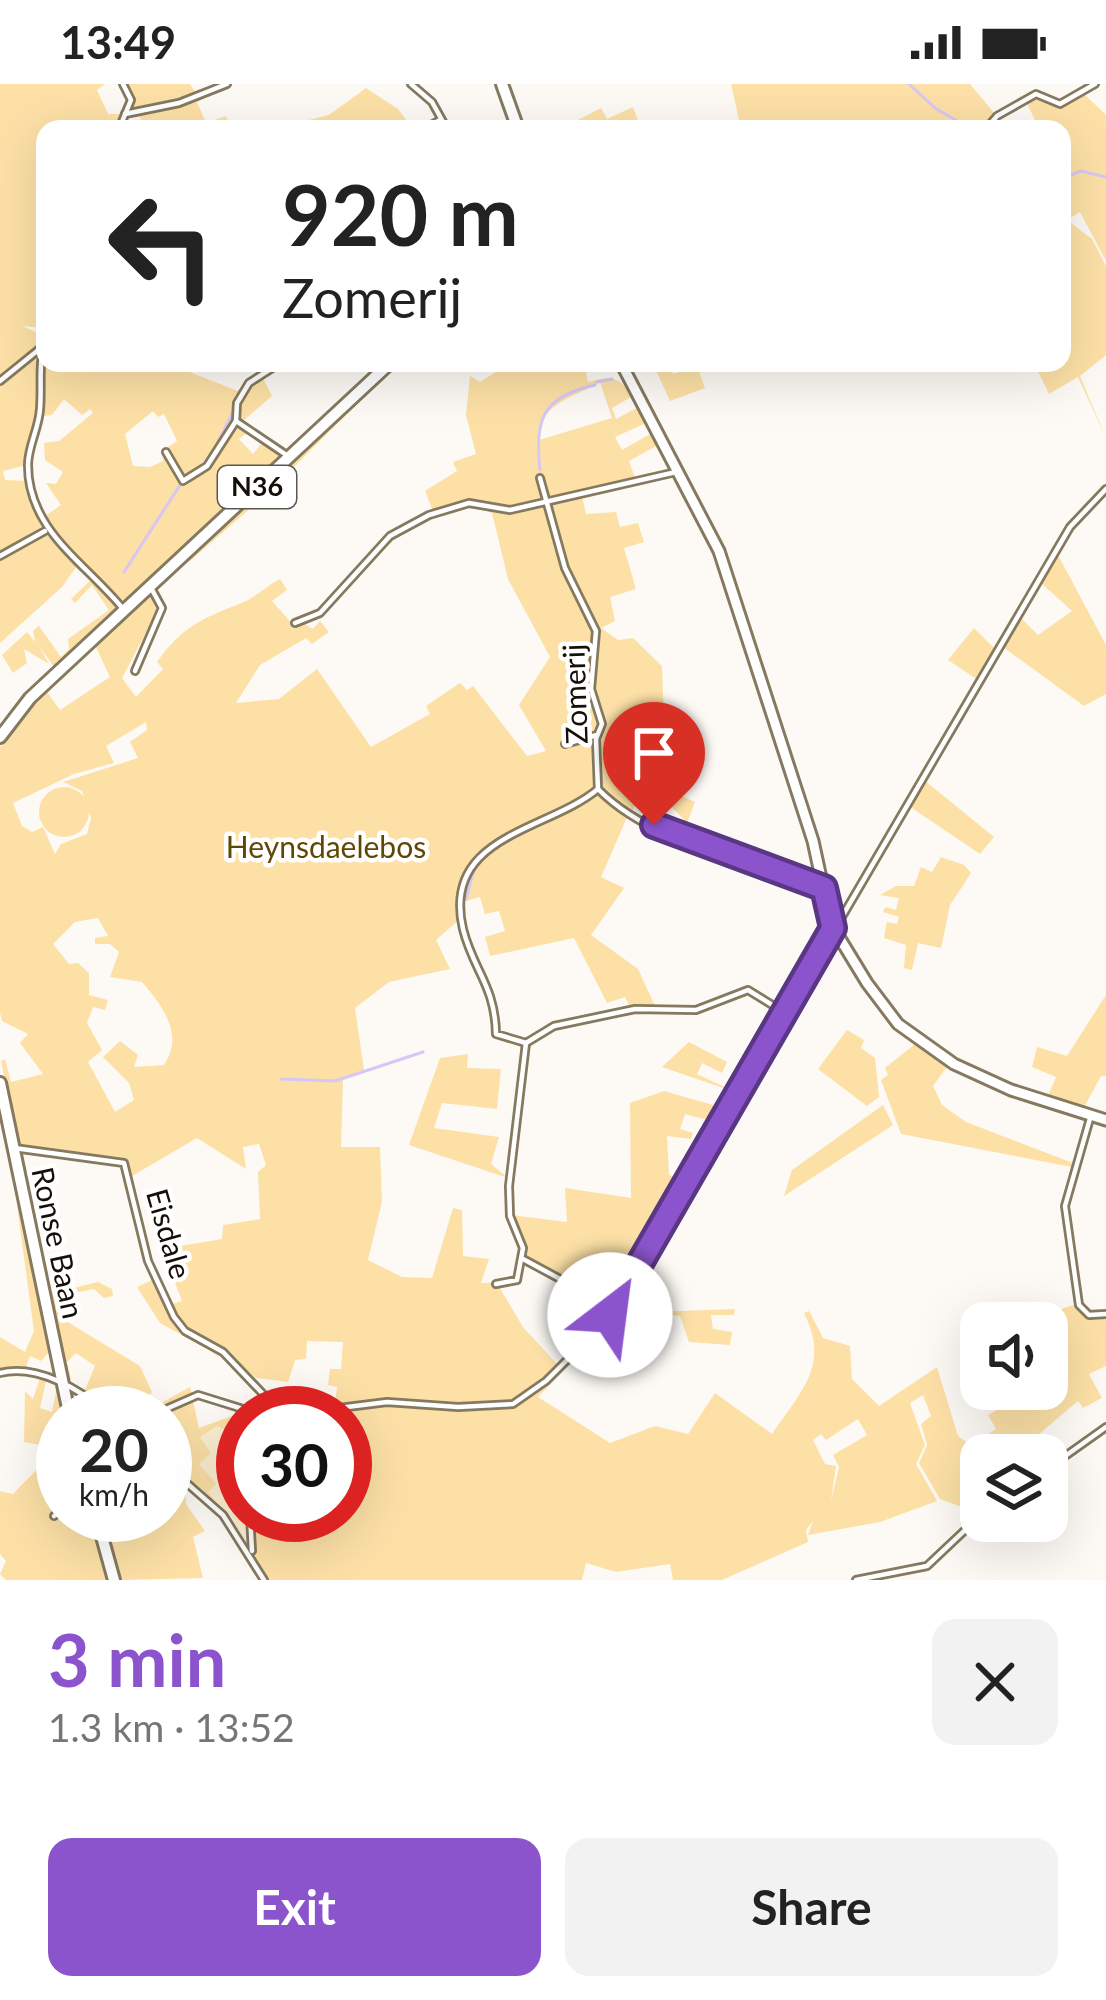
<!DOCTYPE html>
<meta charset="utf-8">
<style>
body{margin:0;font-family:Lato,sans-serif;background:#f2f2f2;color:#222;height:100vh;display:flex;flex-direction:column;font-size:45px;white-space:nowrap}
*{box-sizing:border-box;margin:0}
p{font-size:39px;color:#767676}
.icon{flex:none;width:66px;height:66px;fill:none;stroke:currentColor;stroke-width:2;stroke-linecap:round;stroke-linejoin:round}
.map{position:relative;height:1496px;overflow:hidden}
.panel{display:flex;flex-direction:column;background:#fff;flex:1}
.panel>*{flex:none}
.hud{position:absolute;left:36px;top:36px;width:1035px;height:252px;border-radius:24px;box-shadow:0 12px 48px #0002;background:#fff;color:#222;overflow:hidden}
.controls{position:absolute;left:960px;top:1218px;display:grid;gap:24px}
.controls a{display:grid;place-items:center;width:108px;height:108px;border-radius:24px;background:#fff;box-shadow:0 12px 48px #0002;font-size:60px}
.speed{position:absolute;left:36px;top:1302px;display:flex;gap:24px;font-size:60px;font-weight:700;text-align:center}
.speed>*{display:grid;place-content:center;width:156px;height:156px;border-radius:50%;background:#fff;box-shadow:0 12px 48px #0002;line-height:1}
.speed small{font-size:30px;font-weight:400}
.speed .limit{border:18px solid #d22;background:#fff;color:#111}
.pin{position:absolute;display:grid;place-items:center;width:102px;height:102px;color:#fff;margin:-123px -51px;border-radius:50% 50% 50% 0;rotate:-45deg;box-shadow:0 0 12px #0007}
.pin .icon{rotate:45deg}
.me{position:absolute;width:132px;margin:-66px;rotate:30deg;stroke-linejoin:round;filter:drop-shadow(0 0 9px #0008)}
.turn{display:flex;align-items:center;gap:42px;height:252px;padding:0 48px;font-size:54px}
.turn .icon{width:156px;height:156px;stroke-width:2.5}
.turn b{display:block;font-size:84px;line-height:102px}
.round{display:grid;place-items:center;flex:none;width:126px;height:126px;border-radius:24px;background:#f2f2f2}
.headline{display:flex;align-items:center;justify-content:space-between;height:204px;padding:0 48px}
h1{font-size:72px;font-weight:700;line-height:90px;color:#8b54cc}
.primary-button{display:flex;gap:24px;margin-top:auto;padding:24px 48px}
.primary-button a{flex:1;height:138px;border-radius:24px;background:#8b54cc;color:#fff;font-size:48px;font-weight:700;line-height:138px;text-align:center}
.primary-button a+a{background:#f2f2f2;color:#222}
.status{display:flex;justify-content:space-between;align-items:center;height:84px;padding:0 60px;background:#fff;direction:ltr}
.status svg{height:33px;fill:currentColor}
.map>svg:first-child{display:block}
</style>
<div class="status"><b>13:49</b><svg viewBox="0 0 49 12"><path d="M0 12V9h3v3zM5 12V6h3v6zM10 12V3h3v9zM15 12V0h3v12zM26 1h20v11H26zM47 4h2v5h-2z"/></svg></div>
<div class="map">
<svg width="1106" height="1496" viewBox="0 0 1106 1496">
<rect width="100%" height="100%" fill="#fdfaf5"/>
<!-- built -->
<path fill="#fdefd2" d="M217 1342 243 1354V1431H248L249 1460 207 1407 199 1379 211 1369 200 1353Z"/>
<!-- green -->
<g fill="#fce0a6" fill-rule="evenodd">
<path d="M0 0H105L97 6 108 30H119L127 15 121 0H190L196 9 230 0 197 18 206 39 226 32 231 45H142L140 33 125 34 119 45H45V244L22 242 45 252 38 264 41 265 39 332 27 381 3 387 5 396 29 397 42 442 23 461 46 450 79 479 62 503 0 559V297L38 265 0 294Z"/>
<path d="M731 0H970L995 30 982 45H741Z"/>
<path d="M366 4 398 25 413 45H273L329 31Z"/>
<path d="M1083 9 1106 31V177L1080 128 1067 136 1092 155 1106 182V271L1080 292 1106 354 1078 293 1049 310 1034 279H1062V45H1039L1026 17 1038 10 1056 21Z"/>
<path d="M633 23 641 45H577L574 38 601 24 607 35Z"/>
<path d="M45 259V279H225L227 284 182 285 238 307C248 294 260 282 276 279L260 288 272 312 243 337 250 346 239 355 253 370 265 355 284 372 125 518 47 445 42 434 61 421 46 399 56 400 63 388 45 376 44 359 59 357 93 329 90 325 82 331 64 315 52 331 42 332ZM153 327 158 333 164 330 177 357 167 364 184 392C207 383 214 356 231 343L207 384 186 402 162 366 163 377 150 383 133 382 125 350Z"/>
<path d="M398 279 269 408 190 477 187 474Z"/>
<path d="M510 279H591L585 283 588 298C612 292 619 291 631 313L612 324 616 335 637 324 646 339 615 353 622 366 652 349 658 361 629 377 637 399 676 391C696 428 716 463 729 504L674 392 582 412 586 430 616 428 620 443 638 439 644 458 624 464 636 505 610 513 615 537 601 544 618 556 633 554 662 582 664 636 649 644 646 682 673 686 669 706 695 718 687 739 666 717 662 721 638 708 632 731 603 708 600 694C590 723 516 747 488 764L576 724 597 708 628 731 601 793 624 804 591 851 638 885 656 924 631 925 625 913 607 919 574 854 490 872 485 853 505 847 499 827 485 830 480 813 463 818 482 767 464 801 461 834 436 856 450 885 389 898 355 924 364 986 343 995 341 1063H380L382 1118 368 1176 402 1193 432 1194 453 1124 462 1126 463 1172 489 1175 481 1199 515 1198 500 1204 523 1243 557 1280 605 1231 604 1219 609 1220 525 1175 511 1131 567 1138 565 1104 631 1114 630 1019 664 1007 727 1025 719 1039 685 1030 680 1045 693 1049 691 1055 667 1052 669 1091 684 1096 634 1185 639 1188 619 1217 637 1226 616 1224 604 1245 538 1313 610 1359 655 1342 688 1350 715 1309 772 1350C802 1306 830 1281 804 1229L809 1227 823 1254 850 1262 852 1295 879 1322 937 1283 958 1352 971 1361 996 1345 988 1331 1033 1305H1047V1296L1055 1292 1047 1287V1239H1020L1076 1220 1088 1233 1106 1231V1282L1089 1290 1102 1314 1083 1324 1078 1317 1025 1362 1033 1371 980 1370 978 1429 940 1415 919 1379 927 1361 921 1340 931 1332 923 1311 910 1319 925 1361 916 1380 937 1417 880 1438 808 1451 813 1437 806 1446 808 1458 722 1496H673L670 1480 616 1488 586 1479 582 1496H267L249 1460 248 1431H345V1329H312L313 1324 335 1320 337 1303 328 1301 330 1285H341L343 1258 307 1257 306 1275 295 1276 288 1298 250 1293 217 1262 186 1246 169 1221 182 1217 162 1165 222 1155 223 1141 260 1135 258 1088 266 1081 259 1060 243 1063 246 1085 197 1054 132 1092 117 1075 17 1060 1 977 5 975 11 998 43 990 20 959 28 950 2 937 0 929V663L45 605 60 626 110 593 94 559 150 508 160 522 122 594 136 613 163 585 157 578C182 543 201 535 239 520 254 515 266 502 280 495L287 506 272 517 296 544 303 539 313 545 320 537 329 548 312 560 306 554 260 581 236 619 279 615 317 585 371 663 430 630 426 622 460 599 467 606 473 602 527 672 546 667 519 621 550 573 508 495 492 429C420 402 385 476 343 501L388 451 433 427 425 407 457 387 453 378 476 370 466 331 470 292 480 298ZM600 298 612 334 539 356C536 319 579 312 600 298ZM146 638 147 646 130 658 138 674 63 698 82 707 91 734 87 750 61 760 55 770 43 743 32 748 22 742 13 719 74 690 114 679 106 662ZM98 834 108 852 95 854V860H110L119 868 110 893 142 898C164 923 184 952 164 981L134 983 138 971 120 957 103 973 129 999 134 1016 115 1028 88 978 102 966 87 939 93 923 105 926 108 916 89 911V889L78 879 69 880 53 860 75 838ZM858 1335 867 1351 833 1371 839 1383 831 1417 836 1382 825 1380 813 1356 821 1350 826 1356Z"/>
<path d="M687 279H696L705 304 670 317 656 286 666 282 674 290 688 284Z"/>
<path d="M1058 471 1106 561V610L1084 622 1003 563 1022 535 1038 551 1072 527 1041 499Z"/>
<path d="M93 494 118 525 55 584 39 562 49 580 24 565 27 579 13 589 2 571 27 548 35 558 33 547 39 542 61 573 69 565 68 555 109 526 92 501 75 519 71 515Z"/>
<path d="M974 544 996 566 978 596 948 576Z"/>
<path d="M924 696 994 753 980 770 909 722Z"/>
<circle cx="64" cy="728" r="25"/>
<path d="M941 773 964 781 971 789 950 821 941 864 918 859 912 886 904 884 906 861 884 854 887 838 897 840 899 833 883 828 885 823 896 826 899 814 880 811 896 802H914L921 783 932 788Z"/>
<path d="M1106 911V992H1101L1083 1025 1047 1014 1056 993 1032 983 1037 963 1067 972Z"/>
<path d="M847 946 864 956 861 964 875 974 879 1013 867 1022 818 985Z"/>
<path d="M689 958 727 978 722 989 702 979 697 990 735 1008 662 983Z"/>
<path d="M915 960 949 980 933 1002 942 1021 966 1038 1073 1079 1072 1083 901 1050 881 996 888 991 885 984Z"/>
<path d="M468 970 467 984 501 985 497 1025 442 1019 434 1044 499 1053 491 1080 508 1094 409 1061 440 974Z"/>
<path d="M883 1021 893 1041 784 1112 792 1086Z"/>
<path d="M16 1114 50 1267 41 1277 30 1272 25 1285 0 1286V1253L25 1268 34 1247Z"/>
<path d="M154 1195 181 1245 227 1276 160 1239 137 1203Z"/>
<path d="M98 1198 112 1205 113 1212 104 1214 94 1205 59 1212 66 1237 140 1282 152 1308 138 1329H111L85 1306 95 1282 76 1269 67 1278 71 1295 65 1293 49 1210Z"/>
<path d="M735 1225 734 1231H711L713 1245 732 1248 730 1261 689 1258 680 1232 653 1228Z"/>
<path d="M40 1294 46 1297 40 1324 52 1328 57 1303 63 1356 51 1362 63 1370V1431H91L109 1496H6L0 1490 6 1477 0 1470V1407L13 1410 40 1382 41 1361 24 1358 25 1307 33 1315Z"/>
<path d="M190 1303 199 1344 248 1326 254 1329H243V1354L217 1342 200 1353 211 1369 199 1380 216 1400 208 1408 225 1431 165 1377V1329L150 1325Z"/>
<path d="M165 1383 185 1400 186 1420 205 1447 221 1439 193 1453 203 1494 121 1496 102 1431H165Z"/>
</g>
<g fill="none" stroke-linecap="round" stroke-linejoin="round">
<!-- stream -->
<g stroke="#d8c7f4" stroke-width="3">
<path d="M909 0 935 24 971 45"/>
<path d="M1064 94 1081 87 1106 93"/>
<path d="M597 298 612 295"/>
<path d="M237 315 249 296 275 279"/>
<path d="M210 374 235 324"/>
<path d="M540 386C535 336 541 313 595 301"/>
<path d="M552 430 564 472"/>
<path d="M569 487 577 505"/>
<path d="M124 488 180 401"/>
<path d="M593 598 596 578"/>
<path d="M598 659 602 698"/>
<path d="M554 733 599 709"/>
<path d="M490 767 545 737"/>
<path d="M466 815 475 782"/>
<path d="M281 995 335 997 423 968"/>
</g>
<defs>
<g id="street">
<path d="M411 0 432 18 447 45"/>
<path d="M125 30 179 19 227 0"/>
<path d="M119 45 131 16 123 0"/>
<path d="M424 45 440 36"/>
<path d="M986 45 997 32 1036 10 1060 20 1095 0"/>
<path d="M45 259C38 279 42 303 40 325 39 344 28 362 28 381 28 447 86 479 124 526"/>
<path d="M0 297 42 263"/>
<path d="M236 337 285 370"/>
<path d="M166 368 183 397 207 382 236 337 237 319 249 299 280 279"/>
<path d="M540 394 565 484 596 547 591 605 602 640 596 655 598 705"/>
<path d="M0 472 45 447"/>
<path d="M295 539 320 529 390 452 429 431 469 419 510 426 676 388"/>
<path d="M135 587 162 524 150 502"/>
<path d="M565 660 597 651"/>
<path d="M598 705C548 747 441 751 463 845 473 886 495 901 496 950L526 959 554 942 635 925 696 926 748 906 785 929"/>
<path d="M598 705C654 762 751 775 822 803"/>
<path d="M1091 1031 1065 1122 1079 1221 1089 1231 1106 1230"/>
<path d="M14 1064 124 1079 148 1177 174 1233 185 1247 223 1268 281 1329"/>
<path d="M523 1175 612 1223"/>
<path d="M496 1200 517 1196 523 1164 510 1132 509 1102 526 959"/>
<path d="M0 1289C37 1280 80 1305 107 1329"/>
<path d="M157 1329 198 1311 256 1329"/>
<path d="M299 1329 387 1318 458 1323 513 1320 546 1297 605 1238 1070 443 1106 405"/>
<path d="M165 1380 223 1431 264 1496"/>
<path d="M1047 1385 1106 1343"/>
<path d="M250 1431 252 1467"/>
<path d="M54 1432 63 1425"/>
<path d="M856 1496 927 1482 981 1431"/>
</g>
<path id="secondary" d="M621 279 719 467 813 757 831 840 867 899 898 940 954 980 1011 1006 1106 1036"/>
<g id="primary">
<path d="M502 0 518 45"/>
<path d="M0 653 30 614 390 279"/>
<path d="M0 999 69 1329"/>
<path d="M96 1431 114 1496"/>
</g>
</defs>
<!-- street casing -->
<use href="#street" stroke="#85795f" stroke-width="10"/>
<!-- secondary casing -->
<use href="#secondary" stroke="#85795f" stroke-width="15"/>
<!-- primary casing -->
<use href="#primary" stroke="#85795f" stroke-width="16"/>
<!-- street -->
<use href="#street" stroke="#fff" stroke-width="4.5"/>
<!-- secondary -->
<use href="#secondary" stroke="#fff" stroke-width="9"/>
<!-- primary -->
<use href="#primary" stroke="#fff" stroke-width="10"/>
</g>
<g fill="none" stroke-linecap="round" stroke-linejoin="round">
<defs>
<path id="route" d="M610 1231 833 844 824 804 654 741"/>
</defs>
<!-- route casing -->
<use href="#route" stroke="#5a3785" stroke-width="30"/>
<!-- route -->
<use href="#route" stroke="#8b54cc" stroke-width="21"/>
</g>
<g text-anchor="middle" stroke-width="9" stroke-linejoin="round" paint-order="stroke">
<!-- shield labels -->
<rect fill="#fff" stroke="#5b5851" stroke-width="3" x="218" y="382" width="78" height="42" rx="9"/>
<g font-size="27" font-weight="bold" fill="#151007">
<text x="257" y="412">N36</text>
</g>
<!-- street labels -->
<g font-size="30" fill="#151007" stroke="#fff">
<text transform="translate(576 610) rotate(-92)" y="10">Zomerij</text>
<text transform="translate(168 1150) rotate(74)" y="10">Eisdale</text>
<text transform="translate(57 1159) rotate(78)" y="10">Ronse Baan</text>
</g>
<!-- park labels -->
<g font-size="30" fill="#5f4705" stroke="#fff">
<text x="326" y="774">Heynsdaelebos</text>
</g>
</g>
</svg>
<div class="controls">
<a><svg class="icon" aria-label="sound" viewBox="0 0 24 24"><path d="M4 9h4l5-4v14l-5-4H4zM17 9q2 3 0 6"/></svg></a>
<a><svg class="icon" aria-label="layers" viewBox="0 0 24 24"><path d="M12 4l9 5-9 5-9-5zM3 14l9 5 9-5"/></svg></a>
</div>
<div class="speed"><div>20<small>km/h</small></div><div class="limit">30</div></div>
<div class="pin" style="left:654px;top:741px;background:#d93025"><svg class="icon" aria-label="arrive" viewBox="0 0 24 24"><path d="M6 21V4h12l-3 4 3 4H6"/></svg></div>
<svg class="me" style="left:610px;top:1231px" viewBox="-20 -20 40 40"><circle r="19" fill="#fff"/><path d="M0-13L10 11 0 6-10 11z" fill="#8b54cc"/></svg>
<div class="hud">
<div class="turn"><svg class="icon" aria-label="left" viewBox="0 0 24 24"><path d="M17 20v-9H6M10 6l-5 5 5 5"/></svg><div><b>920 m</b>Zomerij</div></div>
</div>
</div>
<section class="panel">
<div class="headline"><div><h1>3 min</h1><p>1.3 km · 13:52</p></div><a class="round"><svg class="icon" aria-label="close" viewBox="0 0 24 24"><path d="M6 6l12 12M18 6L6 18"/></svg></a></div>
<div class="primary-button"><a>Exit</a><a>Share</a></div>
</section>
